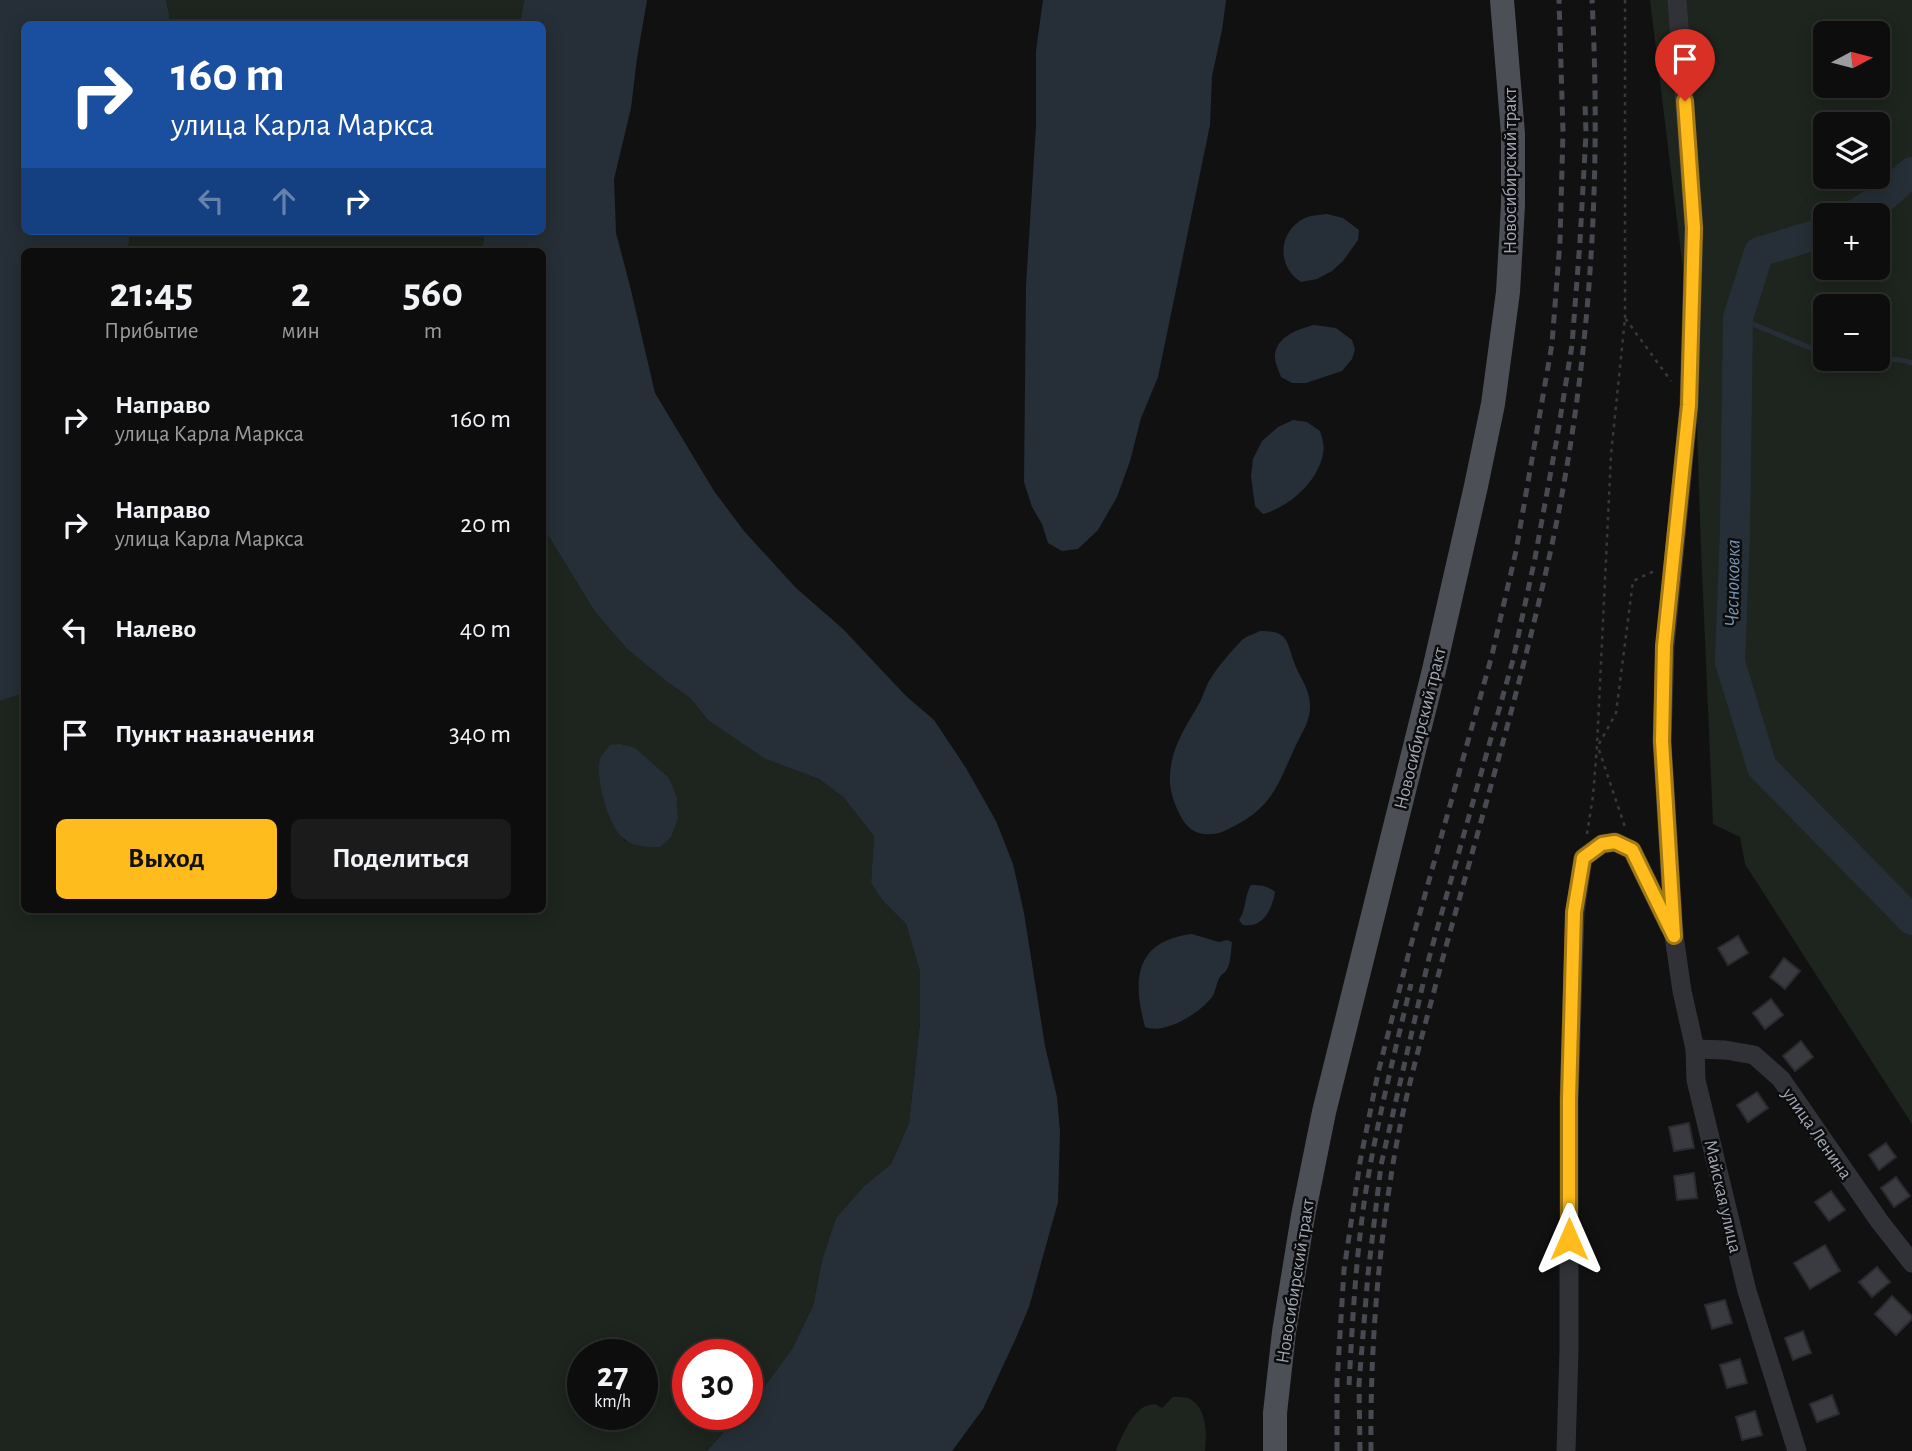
<!DOCTYPE html>
<html lang="ru">
<meta charset="utf-8">
<style>
body{margin:0;font-family:"Alegreya Sans",sans-serif;background:#1b1b1c;color:#f1f3f6;height:100vh;display:flex;flex-direction:column;font-size:26px;white-space:nowrap}
*{box-sizing:border-box;margin:0}
p{font-size:23px;color:#9a9c9e}
.icon{flex:none;width:38px;height:38px;fill:none;stroke:currentColor;stroke-width:2;stroke-linecap:round;stroke-linejoin:round}
.map{position:relative;flex:1;overflow:hidden}
.side{position:absolute;left:21px;top:248px;width:525px;height:665px;display:flex;flex-direction:column;background:#0d0d0e;border-radius:10px;box-shadow:0 4px 18px #0003,0 0 0 2px #2d2d2e}
.side>*{flex:none}
.banner{position:absolute;left:21px;top:21px;width:525px;height:214px;border-radius:10px;box-shadow:0 4px 18px #0003,0 0 0 2px #2d2d2e;background:#1a4fa0;color:#fff;overflow:hidden}
.needle{width:46px;rotate:83deg}
.controls{position:absolute;left:1813px;top:21px;display:grid;gap:14px}
.controls a{display:grid;place-items:center;width:77px;height:77px;border-radius:10px;background:#0d0d0e;box-shadow:0 4px 18px #0003,0 0 0 2px #2d2d2e;font-size:35px}
.speed{position:absolute;left:567px;top:1339px;display:flex;gap:14px;font-size:35px;font-weight:700;text-align:center}
.speed>*{display:grid;place-content:center;width:91px;height:91px;border-radius:50%;background:#0d0d0e;box-shadow:0 4px 18px #0003,0 0 0 2px #2d2d2e;line-height:1}
.speed small{font-size:18px;font-weight:400}
.speed .limit{border:10px solid #d22;background:#fff;color:#111}
.pin{position:absolute;display:grid;place-items:center;width:60px;height:60px;color:#fff;margin:-72px -30px;border-radius:50% 50% 50% 0;rotate:-45deg;box-shadow:0 0 7px #0007}
.pin .icon{rotate:45deg}
.me{position:absolute;width:77px;margin:-38px;rotate:0deg;stroke-linejoin:round;filter:drop-shadow(0 0 5px #0008)}
.turn{display:flex;align-items:center;gap:24px;height:147px;padding:0 35px;font-size:32px}
.turn .icon{width:91px;height:91px;stroke-width:2.5}
.turn b{display:block;font-size:49px;line-height:60px}
.lanes{display:flex;align-items:center;height:66px;padding:0 35px;background:#0003;justify-content:center;gap:35px;direction:ltr}
.lanes .off{opacity:.35}
.eta{display:flex;justify-content:space-evenly;align-items:center;height:119px;text-align:center}
.eta b{font-size:42px;font-weight:600;line-height:49px}
.primary-button{display:flex;gap:14px;margin-top:auto;padding:14px 35px}
.primary-button a{flex:1;height:80px;border-radius:10px;background:#ffbc1c;color:#111;font-size:28px;font-weight:600;line-height:80px;text-align:center}
.primary-button a+a{background:#1b1b1c;color:#f1f3f6}
ul{padding:0;list-style:none}
li{display:flex;align-items:center;gap:21px;height:105px;padding:0 35px}
li div{flex:1}
li b{display:block;font-size:26px}
li em{font-style:normal}
.map>svg:first-child{display:block}
</style>
<div class="map">
<svg width="1912" height="1451" viewBox="0 0 1912 1451">
<rect width="100%" height="100%" fill="#111112"/>
<!-- green -->
<g fill="#1d251e" fill-rule="evenodd">
<path d="M166 0H524L520 24H171Z"/>
<path d="M1650 0H1912V1124L1745 864 1740 837 1713 824 1701 548 1695 367ZM1825 33H1878V86H1825ZM1825 124H1878V177H1825ZM1825 215H1878V268H1825ZM1825 306H1878V359H1825Z"/>
<path d="M130 231H485L482 252H128Z"/>
<path d="M543 527 595 612 627 649 666 681 690 698 709 721 765 759 819 779 843 797 874 836 871 883 883 901 906 924 920 972V1023L909 1123 891 1164 864 1186 836 1218 822 1260 813 1306 792 1349 764 1387 747 1406V1354H688V1414H740L707 1451H0V701L24 693V910H542ZM603 798H677L678 819 670 837 625 841 614 825ZM583 1354H642V1414H583Z"/>
<path d="M1173 1397C1179 1397 1186 1397 1190 1399 1207 1408 1207 1435 1205 1451H1116C1120 1439 1132 1413 1144 1407 1147 1405 1151 1405 1155 1404L1162 1408Z"/>
</g>
<!-- water -->
<g fill="#262f37">
<path d="M0 0H166L171 24H24V231H130L128 252H24V693L0 701Z"/>
<path d="M524 0H647L637 58 631 108 614 179 616 233 630 286 655 393 714 491 744 531 796 588 843 629 906 696 934 720 966 768 996 821 1013 864 1024 913 1045 1046 1057 1097 1060 1132 1058 1202 1029 1307 1015 1340 983 1409 952 1451H707L740 1414H747V1406L764 1387 792 1349 813 1306 822 1260 836 1218 864 1186 891 1164 909 1123 920 1023V972L906 924 883 901 871 883 874 836 843 797 819 779 765 759 709 721 690 698 666 681 627 649 595 612 543 527 542 252H482L485 231H542V24H520Z"/>
<path d="M1043 0H1226L1222 30 1212 76 1210 125 1158 377 1141 418 1130 461 1117 497 1098 530 1078 549 1062 551 1048 543 1042 524 1032 507 1024 482 1026 286 1036 126V51Z"/>
<path d="M1327 214 1343 218 1359 230 1358 240 1343 261 1332 271 1317 279 1301 282C1276 266 1278 231 1305 218 1311 215 1320 215 1327 214Z"/>
<path d="M1314 325 1336 328 1352 340 1355 349 1352 359 1342 371 1306 383H1292L1281 377C1279 371 1274 361 1275 355 1277 336 1298 329 1314 325Z"/>
<path d="M1293 420 1307 422 1320 431C1322 438 1325 446 1323 453 1319 481 1289 507 1263 514L1255 506 1251 476 1253 459 1262 441 1278 427Z"/>
<path d="M1260 631C1287 631 1286 638 1294 662 1299 677 1310 688 1310 706 1310 721 1303 731 1296 745 1280 779 1274 805 1238 824 1232 827 1225 831 1219 833 1202 837 1188 832 1180 815 1174 803 1169 789 1170 775 1171 747 1187 725 1200 702 1204 694 1206 685 1211 678 1219 665 1231 652 1241 641 1246 636 1254 634 1260 631Z"/>
<path d="M620 744 635 748 669 778 677 798 678 819 671 837 660 847C649 847 637 847 627 841 609 831 595 779 600 759 602 754 607 750 610 745Z"/>
<path d="M1251 885C1261 885 1268 886 1275 892 1272 910 1263 928 1243 925L1239 920C1247 909 1244 896 1251 885Z"/>
<path d="M1192 934 1219 942 1227 940 1232 942C1231 950 1231 962 1227 969 1223 976 1225 970 1220 977 1216 983 1216 991 1212 997 1200 1013 1165 1035 1145 1027 1132 979 1135 941 1192 934Z"/>
</g>
<g fill="none" stroke-linecap="round" stroke-linejoin="round">
<!-- stream -->
<g stroke="#262f37" stroke-width="5">
<path d="M1738 318 1825 354"/>
<path d="M1839 359C1863 366 1889 354 1912 363"/>
</g>
<!-- river -->
<g stroke="#262f37" stroke-width="30">
<path d="M1854 215 1882 198 1912 172"/>
<path d="M1825 232 1759 252 1738 318 1735 531 1730 662 1762 767 1912 920"/>
</g>
</g>
<!-- building -->
<g fill="#3a3b40" stroke="#2b2b2f" stroke-width="2">
<path d="M1738 936 1748 953 1728 965 1718 948Z"/>
<path d="M1784 958 1800 971 1785 989 1770 977Z"/>
<path d="M1771 999 1783 1015 1765 1029 1753 1013Z"/>
<path d="M1801 1041 1813 1057 1795 1071 1783 1056Z"/>
<path d="M1757 1092 1768 1108 1748 1122 1737 1105Z"/>
<path d="M1689 1123 1694 1148 1674 1151 1669 1127Z"/>
<path d="M1886 1143 1896 1157 1879 1170 1869 1155Z"/>
<path d="M1694 1173 1697 1198 1677 1200 1674 1176Z"/>
<path d="M1896 1177 1910 1196 1894 1207 1881 1188Z"/>
<path d="M1831 1191 1845 1210 1829 1221 1815 1202Z"/>
<path d="M1825 1245 1840 1271 1810 1289 1794 1263Z"/>
<path d="M1877 1267 1890 1282 1872 1297 1859 1282Z"/>
<path d="M1892 1296 1912 1316V1319L1896 1335 1875 1314Z"/>
<path d="M1725 1300 1732 1323 1712 1329 1705 1305Z"/>
<path d="M1803 1331 1811 1353 1793 1360 1785 1338Z"/>
<path d="M1740 1359 1747 1383 1727 1388 1720 1365Z"/>
<path d="M1832 1395 1839 1414 1817 1422 1810 1404Z"/>
<path d="M1755 1411 1762 1435 1742 1440 1736 1417Z"/>
</g>
<g fill="none" stroke-linecap="round" stroke-linejoin="round">
<!-- path -->
<g stroke="#37393f" stroke-width="2.5" stroke-dasharray="3.5 5" stroke-linecap="butt">
<path d="M1625 0V318"/>
<path d="M1599 744 1616 713 1633 581 1654 571"/>
<path d="M1599 750 1625 827"/>
<path d="M1587 834 1593 796 1597 746 1611 455 1625 318 1671 381"/>
</g>
<!-- minor -->
<g stroke="#313238" stroke-width="19">
<path d="M1677 0 1694 228 1689 406 1665 646 1662 741 1674 936 1682 991 1695 1049 1696 1080 1747 1291 1797 1451"/>
<path d="M1695 1049 1725 1050 1754 1055 1781 1079 1880 1222 1912 1263"/>
<path d="M1566 1451 1569 1350V1100L1575 913 1583 858 1602 844 1615 842 1632 850 1669 926"/>
</g>
<!-- major -->
<path stroke="#4d4f57" stroke-width="24" d="M1275 1451V1413L1284 1332 1303 1216 1324 1112 1434 670 1476 486 1493 404 1508 292 1513 205V134L1502 0"/>
<!-- rail -->
<g stroke="#484a51" stroke-width="5" stroke-dasharray="9 7" stroke-linecap="butt">
<path d="M1349 1385C1353 1310 1357 1235 1371 1161 1382 1102 1397 1043 1411 984"/>
<path d="M1337 1451V1382L1344 1270 1360 1162 1378 1073 1409 952 1492 655 1516 551 1552 344 1560 241 1563 132 1559 0"/>
<path d="M1360 1451 1359 1384 1368 1274 1381 1165 1429 958 1513 660 1535 558 1557 438 1572 345 1580 241 1586 134 1585 103"/>
<path d="M1371 1451C1370 1357 1377 1263 1392 1170 1403 1100 1424 1030 1442 961 1478 830 1517 700 1547 567 1589 382 1602 189 1592 0"/>
</g>
</g>
<g fill="none" stroke-linecap="round" stroke-linejoin="round">
<defs>
<path id="route" d="M1569 1239V1100L1574 912 1583 858 1602 844 1615 842 1632 850 1674 936 1662 741 1664 646 1689 405 1694 228 1685 101"/>
</defs>
<!-- route casing -->
<use href="#route" stroke="#a67a12" stroke-width="18"/>
<!-- route -->
<use href="#route" stroke="#ffbc1c" stroke-width="12"/>
</g>
<g text-anchor="middle" stroke-width="5" stroke-linejoin="round" paint-order="stroke">
<!-- street labels -->
<g font-size="19" fill="#a1a6b4" stroke="#0c0c0d">
<text transform="translate(1509 171) rotate(-90)" y="7">Новосибирский тракт</text>
<text transform="translate(1419 728) rotate(-76)" y="7">Новосибирский тракт</text>
<text transform="translate(1818 1133) rotate(55)" y="7">улица Ленина</text>
<text transform="translate(1724 1196) rotate(77)" y="7">Майская улица</text>
<text transform="translate(1294 1281) rotate(-81)" y="7">Новосибирский тракт</text>
</g>
<!-- water labels -->
<g font-size="21" font-style="italic" fill="#7493b3" stroke="#0c0c0d">
<text transform="translate(1732 583) rotate(-89)" y="7">Чесноковка</text>
</g>
</g>
</svg>
<div class="controls">
<a><svg class="needle" viewBox="-14 -14 28 28"><path d="M0-13l5 13h-10z" fill="#e53935"/><path d="M0 13l5-13h-10z" fill="#9a9c9e"/></svg></a>
<a><svg class="icon" aria-label="layers" viewBox="0 0 24 24"><path d="M12 4l9 5-9 5-9-5zM3 14l9 5 9-5"/></svg></a>
<a>+</a>
<a>−</a>
</div>
<div class="speed"><div>27<small>km/h</small></div><div class="limit">30</div></div>
<div class="pin" style="left:1685px;top:101px;background:#d93025"><svg class="icon" aria-label="arrive" viewBox="0 0 24 24"><path d="M6 21V4h12l-3 4 3 4H6"/></svg></div>
<svg class="me" style="left:1569px;top:1239px" viewBox="-20 -20 40 40"><path d="M0-17L14 15 0 8-14 15z" fill="#ffbc1c" stroke="#fff" stroke-width="4"/></svg>
<div class="banner">
<div class="turn"><svg class="icon" aria-label="right" viewBox="0 0 24 24"><path d="M7 20v-9h11M14 6l5 5-5 5"/></svg><div><b>160 m</b>улица Карла Маркса</div></div>
<div class="lanes"><svg class="icon off" aria-label="left" viewBox="0 0 24 24"><path d="M17 20v-9H6M10 6l-5 5 5 5"/></svg><svg class="icon off" aria-label="ahead" viewBox="0 0 24 24"><path d="M12 20V5M6 11l6-6 6 6"/></svg><svg class="icon" aria-label="right" viewBox="0 0 24 24"><path d="M7 20v-9h11M14 6l5 5-5 5"/></svg></div>
</div>
<section class="side">
<div class="eta">
<div><b>21:45</b><p>Прибытие</p></div>
<div><b>2</b><p>мин</p></div>
<div><b>560</b><p>m</p></div>
</div>
<ul>
<li><svg class="icon" aria-label="right" viewBox="0 0 24 24"><path d="M7 20v-9h11M14 6l5 5-5 5"/></svg><div><b>Направо</b><p>улица Карла Маркса</p></div><em>160 m</em></li>
<li><svg class="icon" aria-label="right" viewBox="0 0 24 24"><path d="M7 20v-9h11M14 6l5 5-5 5"/></svg><div><b>Направо</b><p>улица Карла Маркса</p></div><em>20 m</em></li>
<li><svg class="icon" aria-label="left" viewBox="0 0 24 24"><path d="M17 20v-9H6M10 6l-5 5 5 5"/></svg><div><b>Налево</b></div><em>40 m</em></li>
<li><svg class="icon" aria-label="arrive" viewBox="0 0 24 24"><path d="M6 21V4h12l-3 4 3 4H6"/></svg><div><b>Пункт назначения</b></div><em>340 m</em></li>
</ul>
<div class="primary-button"><a>Выход</a><a>Поделиться</a></div>
</section>
</div>
